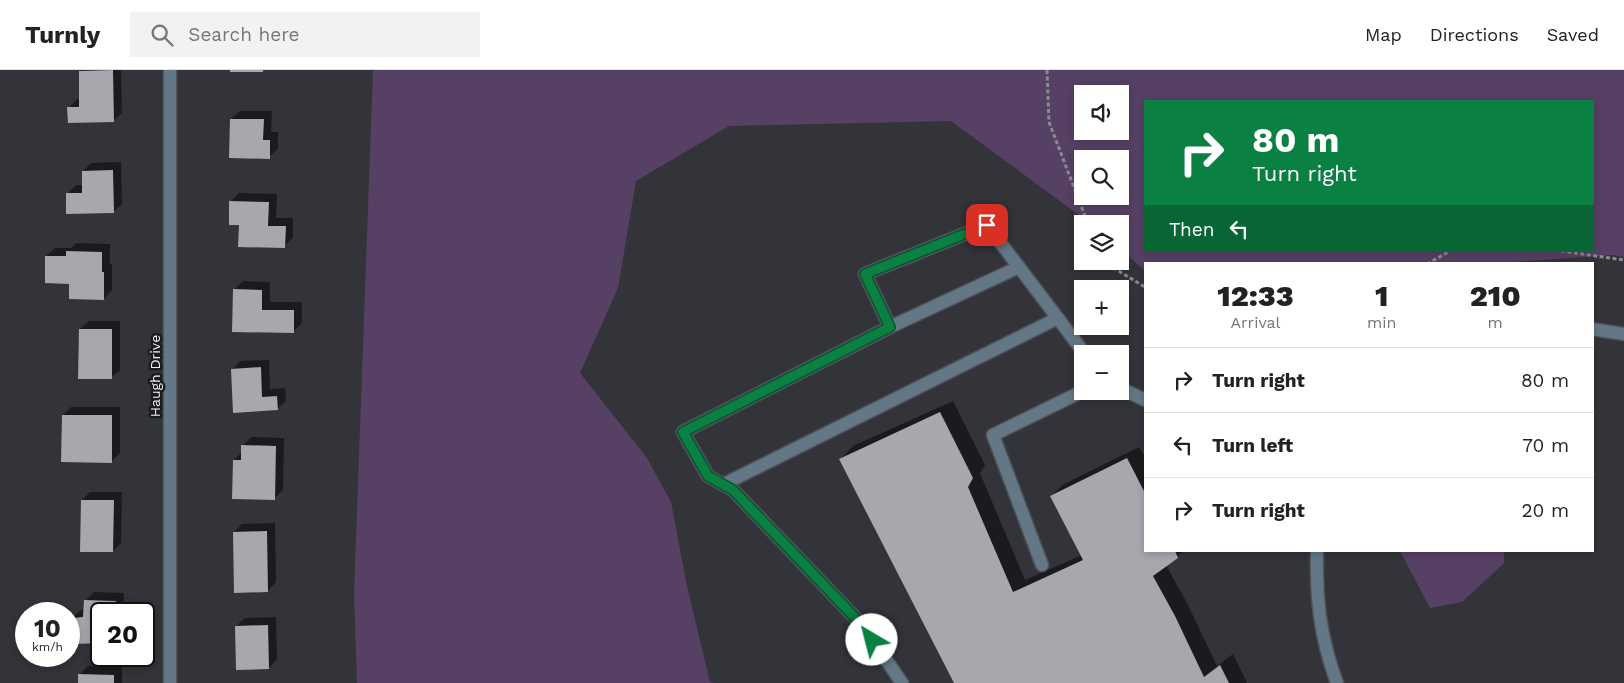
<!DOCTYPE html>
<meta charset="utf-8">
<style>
body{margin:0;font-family:"Work Sans",sans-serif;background:#f2f2f2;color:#222;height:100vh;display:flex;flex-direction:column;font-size:19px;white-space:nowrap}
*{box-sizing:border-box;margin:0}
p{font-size:16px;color:#767676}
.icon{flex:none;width:28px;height:28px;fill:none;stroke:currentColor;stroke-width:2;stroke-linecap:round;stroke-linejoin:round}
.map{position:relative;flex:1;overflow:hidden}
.details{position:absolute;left:1144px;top:192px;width:450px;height:290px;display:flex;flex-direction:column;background:#fff;border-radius:0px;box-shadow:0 2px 8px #0003}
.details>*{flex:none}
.top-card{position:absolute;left:1144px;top:30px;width:450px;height:152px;border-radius:0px;box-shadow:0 2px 8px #0003;background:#0b8043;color:#fff;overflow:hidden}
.fabs{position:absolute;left:1074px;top:15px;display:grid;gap:10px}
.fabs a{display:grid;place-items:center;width:55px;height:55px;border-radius:0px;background:#fff;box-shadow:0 2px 8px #0003;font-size:25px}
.speed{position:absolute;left:15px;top:532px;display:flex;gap:10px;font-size:25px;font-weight:700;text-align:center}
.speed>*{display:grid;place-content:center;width:65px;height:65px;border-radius:50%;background:#fff;box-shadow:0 2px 8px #0003;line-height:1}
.speed small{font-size:12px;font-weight:400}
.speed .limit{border:2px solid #111;border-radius:8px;background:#fff;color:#111}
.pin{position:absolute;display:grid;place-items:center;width:42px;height:42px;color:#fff;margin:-21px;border-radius:10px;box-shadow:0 2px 8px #0006}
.me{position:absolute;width:55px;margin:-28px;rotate:323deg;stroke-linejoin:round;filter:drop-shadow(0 0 4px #0008)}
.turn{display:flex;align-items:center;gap:18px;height:105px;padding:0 25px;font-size:22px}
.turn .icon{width:65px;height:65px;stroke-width:2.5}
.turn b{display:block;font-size:35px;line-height:42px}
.then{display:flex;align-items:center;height:48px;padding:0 25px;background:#0003;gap:10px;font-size:19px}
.eta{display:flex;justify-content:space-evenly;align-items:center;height:85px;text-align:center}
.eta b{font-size:30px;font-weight:800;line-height:35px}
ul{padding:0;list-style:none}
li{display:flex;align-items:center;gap:15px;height:65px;padding:0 25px;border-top:1px solid #e0e0e0}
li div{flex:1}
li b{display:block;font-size:19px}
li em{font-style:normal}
header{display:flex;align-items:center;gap:30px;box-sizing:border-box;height:70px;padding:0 25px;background:#fff;border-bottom:1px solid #e0e0e0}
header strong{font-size:24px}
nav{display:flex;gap:28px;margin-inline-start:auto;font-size:18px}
.search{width:350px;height:45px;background:#f2f2f2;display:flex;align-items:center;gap:12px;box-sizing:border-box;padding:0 18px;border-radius:0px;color:#767676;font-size:19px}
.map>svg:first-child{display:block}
</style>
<header>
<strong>Turnly</strong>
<div class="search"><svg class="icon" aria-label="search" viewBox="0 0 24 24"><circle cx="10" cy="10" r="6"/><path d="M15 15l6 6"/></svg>Search here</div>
<nav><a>Map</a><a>Directions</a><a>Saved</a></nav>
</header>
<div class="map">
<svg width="1624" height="613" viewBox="0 0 1624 613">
<rect width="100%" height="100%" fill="#323439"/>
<!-- green -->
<g fill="#564064" fill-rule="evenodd">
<path d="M373 0H1624V187L1614 185 1484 194H1145V201L1120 179V154H1091L951 51 729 56 636 111 618 218 580 303 647 388 671 432 687 516 710 612 716 613H357L354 524ZM1082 24H1120V61H1082ZM1145 31H1592V181H1145ZM1082 89H1120V126H1082Z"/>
<path d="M1400 481H1504V493L1462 532 1430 538Z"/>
</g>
<!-- shadow -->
<g fill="#0007">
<path d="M81 0H121L122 43 113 51 69 38 77 29H80Z"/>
<path d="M240 41H272L271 62H278V79L269 87 231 49Z"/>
<path d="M121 92 122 134 113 142 68 123 76 115H83V101L91 93Z"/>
<path d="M239 123 277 124 276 148H293V168L284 176 240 154 231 131Z"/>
<path d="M76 173 110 174V194H112V220L104 229 70 213 46 186 55 178H71Z"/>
<path d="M243 211 270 212V232H302V253L294 261H234V220Z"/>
<path d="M89 251H120V300L111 308 80 259Z"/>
<path d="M269 290 270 319 285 318 286 331 277 339 234 342 232 300 240 291Z"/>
<path d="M953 331 985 395 980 403 1025 510 1082 485 1051 426 1064 414 1139 377 1145 387V481H1184L1166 495 1187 533 1217 596 1233 584 1247 613H956L841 389 853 376Z"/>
<path d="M71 337H120V383L111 392 63 345Z"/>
<path d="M251 367 284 368 283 420 275 428 234 390 242 382 243 376Z"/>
<path d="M90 422H122L121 473 113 481 82 430Z"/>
<path d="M275 453 276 512 268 521 234 462 242 454Z"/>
<path d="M94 522 124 523 123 544H101V573H74L72 548 81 540 85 539 86 530Z"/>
<path d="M276 547 277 589 269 598 236 556 245 548Z"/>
<path d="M88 596 122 597V613H79V605Z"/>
</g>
<!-- building -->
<g fill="#a7a7ad">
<path d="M113 0 114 52 68 53 67 37H79V1Z"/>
<rect x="230" y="0" width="33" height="2"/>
<path d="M230 49H264L263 70H270V89L229 88Z"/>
<path d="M113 100 114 143 66 144V123H82V101Z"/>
<path d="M229 131 269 132 268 156H286L285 178 238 177 239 155H229Z"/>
<path d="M66 181 102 182V202H104V230L69 229V214L45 213V186H66Z"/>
<path d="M233 219 262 220V240H294V263L232 262Z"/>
<path d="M79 259H112V309H78Z"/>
<path d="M261 297 262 327 277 326 278 340 233 343 231 299Z"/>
<path d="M940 342 973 408 968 417 1013 522 1083 490 1050 426 1127 388 1145 423V481H1175L1178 488 1153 506 1175 546 1204 607 1220 595 1229 613H954L839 389Z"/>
<path d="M62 345H112V393L61 392Z"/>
<path d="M241 375 276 376 275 430 232 429 233 390H241Z"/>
<path d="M81 430H114L113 482H80Z"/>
<path d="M267 461 268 522 234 523 233 462Z"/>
<path d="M84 530 116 531 115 544H101V573L73 574 71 548 83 547Z"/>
<path d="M268 555 269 599 236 600 235 556Z"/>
<path d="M78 604 114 605V613H78Z"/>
</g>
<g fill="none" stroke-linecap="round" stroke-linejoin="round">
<defs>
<g id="minor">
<path d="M890 257 1019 197"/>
<path d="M1592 259 1624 264"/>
<path d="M1120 318 1145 330"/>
<path d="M724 414 1058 248"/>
<path d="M1317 481C1316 530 1320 567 1337 613"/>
<path d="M1042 495 993 365 1083 321"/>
<path d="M170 613V0"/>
<path d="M902 613 863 556 733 420 708 406 683 362 890 257 865 204 987 155 1085 284"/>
</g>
</defs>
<!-- minor casing -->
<use href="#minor" stroke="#4f5156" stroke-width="15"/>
<!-- path -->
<g stroke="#898b8f" stroke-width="3" stroke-dasharray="4 2.5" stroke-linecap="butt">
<path d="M1047 0 1049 52 1088 154"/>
<path d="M1561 181 1624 190"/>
<path d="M1102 191 1145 217"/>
<path d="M1427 194 1450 181"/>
</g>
<!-- minor -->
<use href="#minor" stroke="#637786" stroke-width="12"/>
</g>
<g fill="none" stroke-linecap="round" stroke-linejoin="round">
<defs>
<path id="route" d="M872 570 863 556 733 420 708 406 683 362 890 257 865 204 987 155"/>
</defs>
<!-- route casing -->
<use href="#route" stroke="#07532c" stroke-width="12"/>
<!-- route -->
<use href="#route" stroke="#0b8043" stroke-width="9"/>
</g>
<g text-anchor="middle" stroke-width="5" stroke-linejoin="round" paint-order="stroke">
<!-- street labels -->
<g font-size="14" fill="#eaecef" stroke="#1b1c1e">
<text transform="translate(155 306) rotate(-90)" y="5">Haugh Drive</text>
</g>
</g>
</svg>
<div class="fabs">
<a><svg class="icon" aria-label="sound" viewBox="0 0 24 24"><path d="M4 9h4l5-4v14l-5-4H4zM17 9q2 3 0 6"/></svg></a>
<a><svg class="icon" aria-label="search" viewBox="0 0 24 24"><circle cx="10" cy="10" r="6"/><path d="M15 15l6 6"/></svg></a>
<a><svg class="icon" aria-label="layers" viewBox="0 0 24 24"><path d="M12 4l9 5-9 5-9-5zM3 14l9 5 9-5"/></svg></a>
<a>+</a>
<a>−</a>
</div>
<div class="speed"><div>10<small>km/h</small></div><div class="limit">20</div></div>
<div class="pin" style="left:987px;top:155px;background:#d93025"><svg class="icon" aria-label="arrive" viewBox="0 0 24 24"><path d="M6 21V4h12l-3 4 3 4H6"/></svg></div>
<svg class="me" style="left:872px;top:570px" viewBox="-20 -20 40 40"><circle r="19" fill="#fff"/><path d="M0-13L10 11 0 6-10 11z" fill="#0b8043"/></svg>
<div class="top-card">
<div class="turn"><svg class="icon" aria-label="right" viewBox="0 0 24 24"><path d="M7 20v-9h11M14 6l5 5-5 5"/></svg><div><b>80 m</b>Turn right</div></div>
<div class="then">Then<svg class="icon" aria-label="left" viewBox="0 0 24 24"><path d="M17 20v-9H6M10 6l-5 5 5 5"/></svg></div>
</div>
<section class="details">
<div class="eta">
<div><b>12:33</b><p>Arrival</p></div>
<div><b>1</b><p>min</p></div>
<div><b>210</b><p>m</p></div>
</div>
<ul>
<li><svg class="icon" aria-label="right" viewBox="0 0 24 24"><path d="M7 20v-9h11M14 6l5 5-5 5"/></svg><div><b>Turn right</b></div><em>80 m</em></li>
<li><svg class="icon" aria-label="left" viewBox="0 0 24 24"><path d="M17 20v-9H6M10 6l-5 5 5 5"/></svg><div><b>Turn left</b></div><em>70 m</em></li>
<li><svg class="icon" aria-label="right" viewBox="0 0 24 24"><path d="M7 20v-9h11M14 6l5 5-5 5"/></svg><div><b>Turn right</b></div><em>20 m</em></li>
</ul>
</section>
</div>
